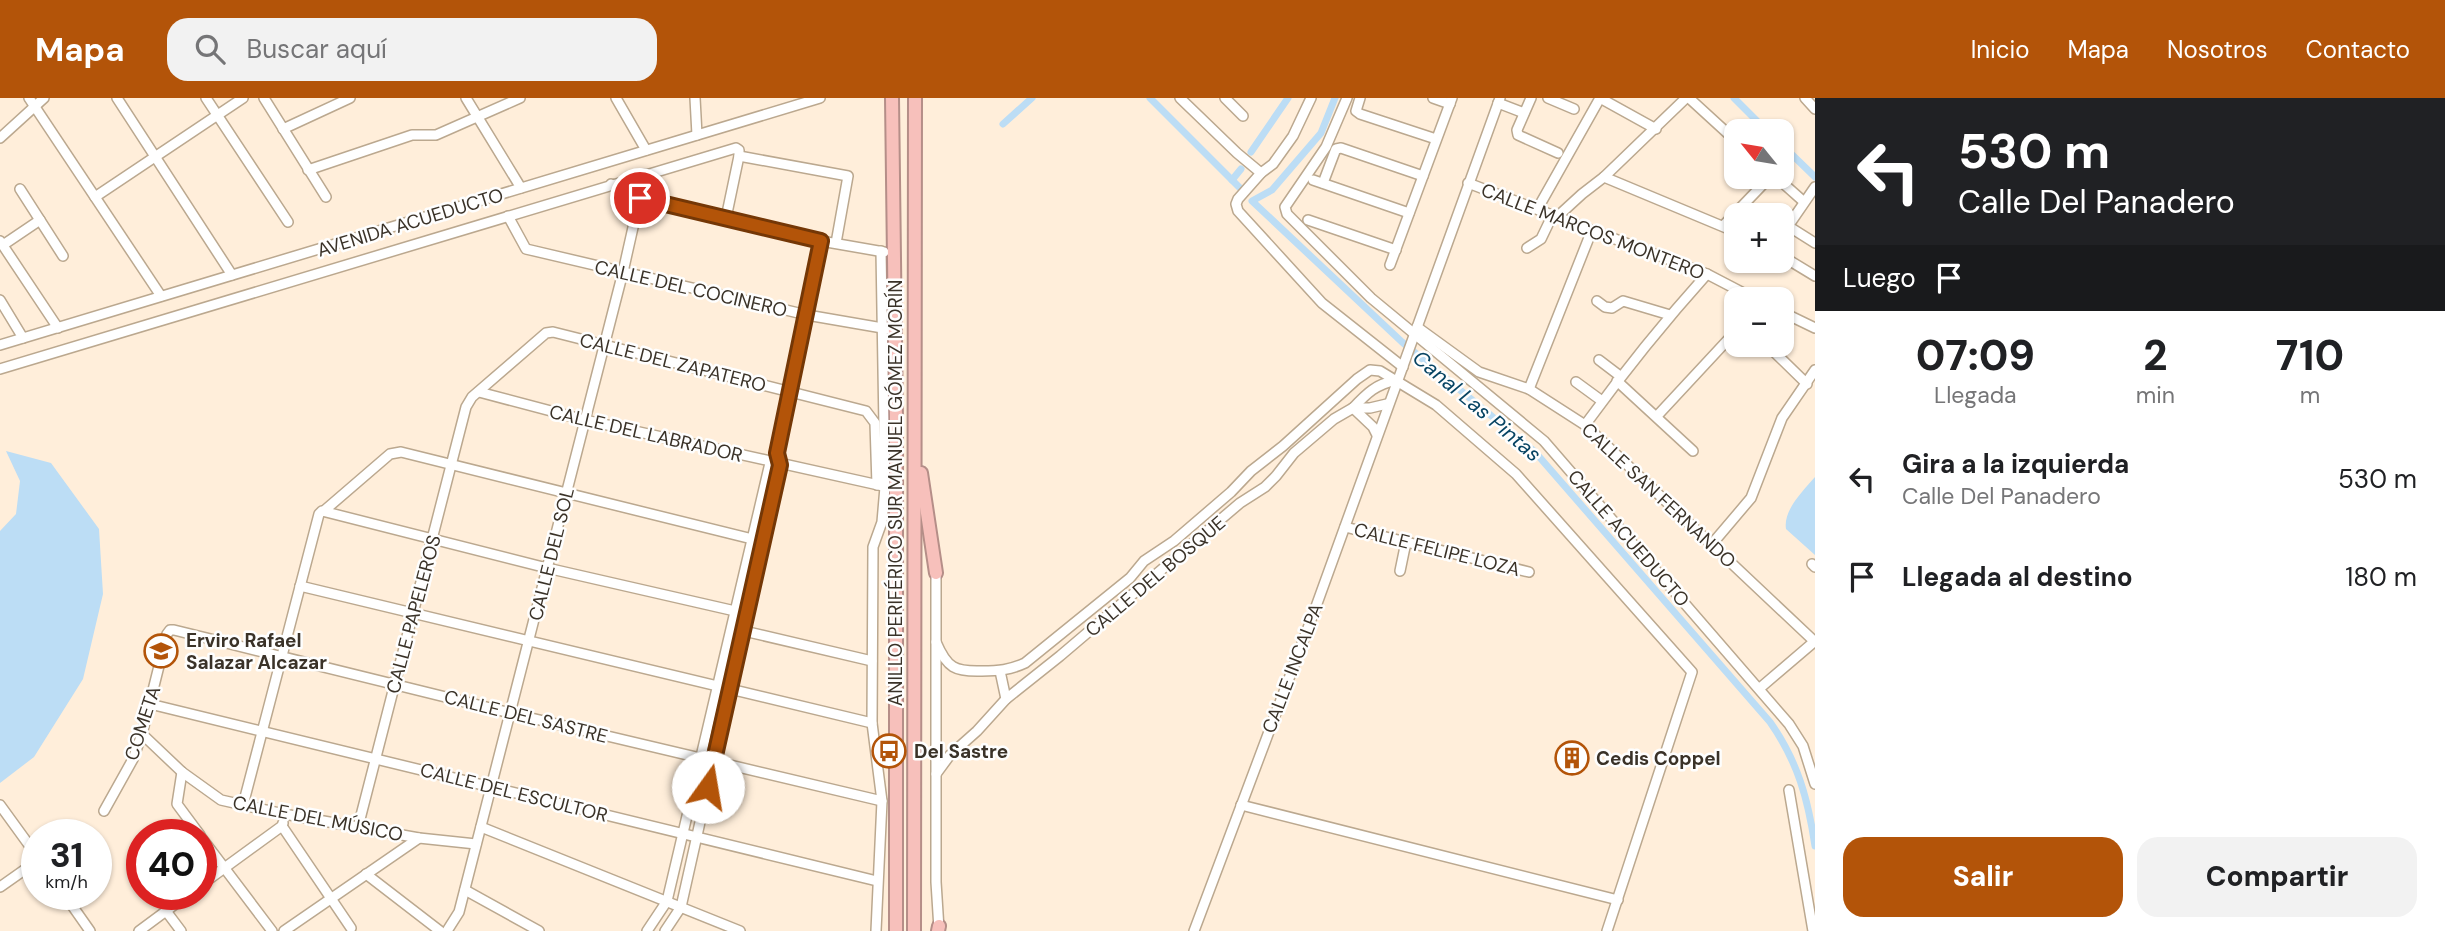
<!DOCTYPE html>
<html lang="es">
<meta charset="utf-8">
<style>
body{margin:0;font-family:"DM Sans",sans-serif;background:#f2f2f2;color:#202124;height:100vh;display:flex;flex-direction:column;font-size:26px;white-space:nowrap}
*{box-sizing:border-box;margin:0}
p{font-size:23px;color:#757577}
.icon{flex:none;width:38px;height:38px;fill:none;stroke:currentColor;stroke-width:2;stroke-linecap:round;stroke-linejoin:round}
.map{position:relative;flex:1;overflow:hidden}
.drawer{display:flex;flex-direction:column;background:#fff;width:630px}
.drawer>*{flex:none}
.top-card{background:#202124;color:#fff;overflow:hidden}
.needle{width:46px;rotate:300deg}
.controls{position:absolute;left:1724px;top:21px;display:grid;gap:14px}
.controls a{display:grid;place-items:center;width:70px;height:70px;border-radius:14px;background:#fff;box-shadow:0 2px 5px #0004;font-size:35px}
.speed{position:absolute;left:21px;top:721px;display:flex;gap:14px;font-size:35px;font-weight:700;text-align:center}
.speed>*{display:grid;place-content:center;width:91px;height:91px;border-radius:50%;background:#fff;box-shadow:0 2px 5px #0004;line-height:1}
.speed small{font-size:18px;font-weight:400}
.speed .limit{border:10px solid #d22;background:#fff;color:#111}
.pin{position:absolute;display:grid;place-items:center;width:60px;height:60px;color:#fff;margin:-30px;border:4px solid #fff;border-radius:50%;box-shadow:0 2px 7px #0007}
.me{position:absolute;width:77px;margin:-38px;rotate:13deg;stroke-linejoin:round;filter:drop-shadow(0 0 5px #0008)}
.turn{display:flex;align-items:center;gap:24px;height:147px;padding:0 28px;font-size:32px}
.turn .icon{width:91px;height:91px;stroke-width:2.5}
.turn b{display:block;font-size:49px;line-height:60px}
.then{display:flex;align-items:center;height:66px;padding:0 28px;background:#0003;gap:14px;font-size:26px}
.eta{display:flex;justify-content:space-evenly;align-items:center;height:119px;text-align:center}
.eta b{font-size:42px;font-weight:800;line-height:49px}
.cta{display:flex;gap:14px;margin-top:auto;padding:14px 28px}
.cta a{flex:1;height:80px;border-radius:21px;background:#b35409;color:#fff;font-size:28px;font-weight:800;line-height:80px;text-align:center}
.cta a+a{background:#f2f2f2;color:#202124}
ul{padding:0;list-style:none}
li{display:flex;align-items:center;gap:21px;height:98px;padding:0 28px}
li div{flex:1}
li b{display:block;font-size:26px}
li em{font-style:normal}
header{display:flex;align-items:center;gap:42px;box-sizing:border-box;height:98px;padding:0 35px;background:#b35409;color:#fff}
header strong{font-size:33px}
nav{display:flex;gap:38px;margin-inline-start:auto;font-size:24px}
.search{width:490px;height:63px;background:#f2f2f2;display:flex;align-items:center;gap:18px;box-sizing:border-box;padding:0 24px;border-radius:21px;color:#757577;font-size:26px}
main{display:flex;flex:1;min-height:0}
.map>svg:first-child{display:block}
</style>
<header>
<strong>Mapa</strong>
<div class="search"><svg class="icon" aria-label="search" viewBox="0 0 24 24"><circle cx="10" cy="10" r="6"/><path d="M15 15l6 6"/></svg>Buscar aquí</div>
<nav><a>Inicio</a><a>Mapa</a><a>Nosotros</a><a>Contacto</a></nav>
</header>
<main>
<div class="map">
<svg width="1815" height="833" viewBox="0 0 1815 833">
<rect width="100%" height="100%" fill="#ffeeda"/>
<!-- water -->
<g fill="#bcddf5">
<path d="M6 353 51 365 99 431 103 496 83 581 34 659 0 685V433L16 416 20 383Z"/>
<path d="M1815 379V457L1786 431C1783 412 1803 393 1815 379Z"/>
</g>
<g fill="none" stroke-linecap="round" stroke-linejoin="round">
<!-- canal -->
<g stroke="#bcddf5" stroke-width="7">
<path d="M1150 0 1239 89"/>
<path d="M1335 0 1321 35 1272 92 1252 103 1402 244 1535 354 1770 624C1798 664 1808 701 1815 748"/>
<path d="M1734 0 1767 33"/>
<path d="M1003 26 1032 0"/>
<path d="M1782 47 1815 79"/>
<path d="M1251 54 1288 0"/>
<path d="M1232 82 1241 71"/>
</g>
<defs>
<g id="minor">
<path d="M29 0 161 198"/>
<path d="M117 0 232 177"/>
<path d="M206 0 288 124"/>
<path d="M264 0 326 99"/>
<path d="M466 0 521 90"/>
<path d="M616 0 646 52"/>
<path d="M695 0 697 37"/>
<path d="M1180 0 1237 55 1261 75"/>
<path d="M1225 0 1243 18"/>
<path d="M1311 0 1293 38 1273 66 1261 75 1238 101 1236 106 1238 113 1322 205 1403 269"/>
<path d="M1347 0 1326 49 1285 109 1287 116 1371 200 1544 343 1789 626 1803 648 1815 686"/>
<path d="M1360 0 1356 13 1360 16 1436 41"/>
<path d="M1433 0 1450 6"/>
<path d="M1531 0 1517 32 1518 37 1558 55"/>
<path d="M1548 0 1574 11"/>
<path d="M1600 0 1656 31"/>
<path d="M1689 0 1736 43"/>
<path d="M1805 0 1815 11"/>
<path d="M1498 5 1524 15"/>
<path d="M283 31 350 0"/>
<path d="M0 40 44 0"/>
<path d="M739 58 848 78 836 145"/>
<path d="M308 72 412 37H436L520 0"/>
<path d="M1604 79 1736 134"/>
<path d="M1776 79 1803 103"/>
<path d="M1313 82 1409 115"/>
<path d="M1323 85 1334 56 1336 51 1341 50 1423 78"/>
<path d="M1468 85 1707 176 1755 201"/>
<path d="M611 86 640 100 821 143 884 154"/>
<path d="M20 91 63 158"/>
<path d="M95 99 243 0"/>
<path d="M1538 110 1600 0"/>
<path d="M508 118 526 151 807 217 894 232"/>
<path d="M1558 118 1582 96 1604 79 1686 0"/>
<path d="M1308 122 1396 152"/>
<path d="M1723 128 1770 79"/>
<path d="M1788 128 1815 145"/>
<path d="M1782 137 1815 89"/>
<path d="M0 143 58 230"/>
<path d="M3 147 40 122"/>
<path d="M1527 150 1541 141 1553 116"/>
<path d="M1782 158 1815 178"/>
<path d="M1390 167 1452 0"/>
<path d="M0 202 23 240"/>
<path d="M1597 203 1605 209 1612 210 1623 203 1670 217"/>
<path d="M1782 214 1815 230"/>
<path d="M1417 229 1479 274 1529 291 1585 327 1815 544"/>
<path d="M0 247 820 0"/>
<path d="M1767 247 1807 286"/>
<path d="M1599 262 1620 278"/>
<path d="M0 271 736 50 739 52V58L726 120"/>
<path d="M1617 283 1693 353"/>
<path d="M1576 284 1602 303"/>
<path d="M1529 291 1592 132"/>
<path d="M479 294 585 322 883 388"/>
<path d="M1353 310C1367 295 1376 286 1397 282"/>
<path d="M1353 310 1373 329 1377 337"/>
<path d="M1657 318 1736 233"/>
<path d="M1585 327C1623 275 1663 225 1707 176"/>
<path d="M325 412 390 356 401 354 764 444"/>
<path d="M1345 429 1529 474"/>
<path d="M1712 446 1751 400 1782 320 1815 272"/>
<path d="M1812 466 1815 469"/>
<path d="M1400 473 1406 444"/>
<path d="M936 475V784L939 831"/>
<path d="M300 488 872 625"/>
<path d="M744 533 872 563"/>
<path d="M936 544C947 570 955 574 982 573 998 573 1010 572 1025 565L1130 480 1144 463 1174 443 1231 394 1251 373 1283 348 1357 281 1370 272 1380 273 1436 307 1516 376 1692 574 1607 833"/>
<path d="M1000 573 1006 601"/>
<path d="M1760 590 1815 543"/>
<path d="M150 606 877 783"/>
<path d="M142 636 182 674 221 702 284 716 419 740 476 746"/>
<path d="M182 674 177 706 200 737"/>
<path d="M936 676 950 657 977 633 1006 601 1060 558 1240 405 1265 389 1276 378 1294 355 1334 321 1353 310H1370L1387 306"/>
<path d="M1789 692 1813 833"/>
<path d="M0 707 37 758"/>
<path d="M243 707 319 416 322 413 547 470 735 513"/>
<path d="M1241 707 1618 802"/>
<path d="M104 713 133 661 142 636 167 536 170 532H174L510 615 882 703"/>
<path d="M282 728 351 830"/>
<path d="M358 729 466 309 472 299 546 235 553 234 866 313 875 325 877 387"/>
<path d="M481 729 740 833"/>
<path d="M201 739 272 833"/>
<path d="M366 776 440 833"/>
<path d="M201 787 282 728 283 725"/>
<path d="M0 789 37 763"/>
<path d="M465 792 539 833"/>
<path d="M64 796 90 833"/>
<path d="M166 813 181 833"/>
<path d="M139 833 189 796"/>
<path d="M284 833 419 740"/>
<path d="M447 833 459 814 623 174 645 76"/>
<path d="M647 833 667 803 770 365 777 355 821 143"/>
<path d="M665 833 681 809 780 367 777 355"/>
<path d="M876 833 882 703 872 625 873 449 882 424 885 389 881 153"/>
<path d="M1194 833 1314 514 1500 0"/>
</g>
<g id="highway">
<path d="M892 0 896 321V833"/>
<path d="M921 375 936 475"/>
<path d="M914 833 915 0"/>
<path d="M938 833 939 828"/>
</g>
</defs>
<!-- minor casing -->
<use href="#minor" stroke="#bba88f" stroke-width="12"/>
<!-- highway casing -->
<use href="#highway" stroke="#b58e88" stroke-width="16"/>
<!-- minor -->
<use href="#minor" stroke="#fff" stroke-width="9"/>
<!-- highway -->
<use href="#highway" stroke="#f7c0bb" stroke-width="12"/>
</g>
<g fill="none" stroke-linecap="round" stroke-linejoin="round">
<defs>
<path id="route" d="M640 100 821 143 777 355 780 367 708 689"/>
</defs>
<!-- route casing -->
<use href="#route" stroke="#743706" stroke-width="18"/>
<!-- route -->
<use href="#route" stroke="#b35409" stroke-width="12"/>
</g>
<!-- icons -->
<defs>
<symbol id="school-ring" viewBox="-11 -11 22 22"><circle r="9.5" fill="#fefefe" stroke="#b35409" stroke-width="1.5"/><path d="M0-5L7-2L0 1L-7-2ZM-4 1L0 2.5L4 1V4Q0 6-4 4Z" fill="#b35409"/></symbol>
<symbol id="bus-ring" viewBox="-11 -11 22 22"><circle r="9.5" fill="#fefefe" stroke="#b35409" stroke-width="1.5"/><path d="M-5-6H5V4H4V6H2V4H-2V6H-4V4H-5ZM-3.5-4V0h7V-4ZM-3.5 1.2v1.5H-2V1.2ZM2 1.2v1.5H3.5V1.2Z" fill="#b35409"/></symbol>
<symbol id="building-ring" viewBox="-11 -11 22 22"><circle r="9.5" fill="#fefefe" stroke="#b35409" stroke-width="1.5"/><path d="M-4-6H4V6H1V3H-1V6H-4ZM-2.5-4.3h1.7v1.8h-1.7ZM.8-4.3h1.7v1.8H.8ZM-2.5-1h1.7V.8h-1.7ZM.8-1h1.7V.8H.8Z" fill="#b35409"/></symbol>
</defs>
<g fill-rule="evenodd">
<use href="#school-ring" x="142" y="534" width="38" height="38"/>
<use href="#bus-ring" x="870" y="634" width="38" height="38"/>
<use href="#building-ring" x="1553" y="641" width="38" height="38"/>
</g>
<g text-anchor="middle" stroke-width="5" stroke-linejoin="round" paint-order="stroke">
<!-- street labels -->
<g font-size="19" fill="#3a3228" stroke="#fefefe">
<text transform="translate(410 124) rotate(-17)" y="7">AVENIDA ACUEDUCTO</text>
<text transform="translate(1593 133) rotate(21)" y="7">CALLE MARCOS MONTERO</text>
<text transform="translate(691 190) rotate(13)" y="7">CALLE DEL COCINERO</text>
<text transform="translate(673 264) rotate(14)" y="7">CALLE DEL ZAPATERO</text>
<text transform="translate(646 335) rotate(13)" y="7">CALLE DEL LABRADOR</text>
<text transform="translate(895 395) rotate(-90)" y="7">ANILLO PERIFÉRICO SUR MANUEL GÓMEZ MORÍN</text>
<text transform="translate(1659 397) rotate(43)" y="7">CALLE SAN FERNANDO</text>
<text transform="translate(1629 440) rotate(49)" y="7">CALLE ACUEDUCTO</text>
<text transform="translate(1437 451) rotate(14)" y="7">CALLE FELIPE LOZA</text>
<text transform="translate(551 456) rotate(-76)" y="7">CALLE DEL SOL</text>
<text transform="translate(1155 478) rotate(-40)" y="7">CALLE DEL BOSQUE</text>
<text transform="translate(413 516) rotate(-75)" y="7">CALLE PAPELEROS</text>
<text transform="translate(1292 570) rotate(-69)" y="7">CALLE INCALPA</text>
<text transform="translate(526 618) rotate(14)" y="7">CALLE DEL SASTRE</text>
<text transform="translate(142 625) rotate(-72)" y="7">COMETA</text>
<text transform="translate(514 694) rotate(14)" y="7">CALLE DEL ESCULTOR</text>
<text transform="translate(318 720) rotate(11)" y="7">CALLE DEL MÚSICO</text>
</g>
<!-- poi labels -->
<g font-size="19" font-weight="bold" fill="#3a3228" stroke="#fefefe" text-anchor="start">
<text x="186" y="549">Erviro Rafael<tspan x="186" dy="22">Salazar Alcazar</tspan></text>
<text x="914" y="660">Del Sastre</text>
<text x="1596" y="667">Cedis Coppel</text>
</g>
<!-- water labels -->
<g font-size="21" font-style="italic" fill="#074463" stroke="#fefefe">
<text transform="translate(1477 308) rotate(40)" y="7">Canal Las Pintas</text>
</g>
</g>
</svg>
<div class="controls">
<a><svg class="needle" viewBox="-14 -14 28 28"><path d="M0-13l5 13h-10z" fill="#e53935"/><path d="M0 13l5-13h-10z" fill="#757577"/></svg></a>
<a>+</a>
<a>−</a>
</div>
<div class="speed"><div>31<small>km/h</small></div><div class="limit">40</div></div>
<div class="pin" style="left:640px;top:100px;background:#d93025"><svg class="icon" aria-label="arrive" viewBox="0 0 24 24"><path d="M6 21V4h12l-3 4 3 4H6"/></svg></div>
<svg class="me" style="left:708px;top:689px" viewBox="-20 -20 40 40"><circle r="19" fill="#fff"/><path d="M0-13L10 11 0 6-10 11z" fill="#b35409"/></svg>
</div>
<section class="drawer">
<div class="top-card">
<div class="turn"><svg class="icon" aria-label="left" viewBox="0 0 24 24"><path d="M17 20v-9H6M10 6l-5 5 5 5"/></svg><div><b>530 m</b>Calle Del Panadero</div></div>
<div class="then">Luego<svg class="icon" aria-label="arrive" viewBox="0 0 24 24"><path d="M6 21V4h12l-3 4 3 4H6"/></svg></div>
</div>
<div class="eta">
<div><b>07:09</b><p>Llegada</p></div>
<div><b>2</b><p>min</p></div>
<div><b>710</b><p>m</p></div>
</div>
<ul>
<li><svg class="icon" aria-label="left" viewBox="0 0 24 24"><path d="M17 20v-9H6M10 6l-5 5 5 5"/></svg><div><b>Gira a la izquierda</b><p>Calle Del Panadero</p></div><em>530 m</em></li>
<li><svg class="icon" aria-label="arrive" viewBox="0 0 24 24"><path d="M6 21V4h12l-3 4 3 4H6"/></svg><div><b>Llegada al destino</b></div><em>180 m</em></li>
</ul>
<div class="cta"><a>Salir</a><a>Compartir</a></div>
</section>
</main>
